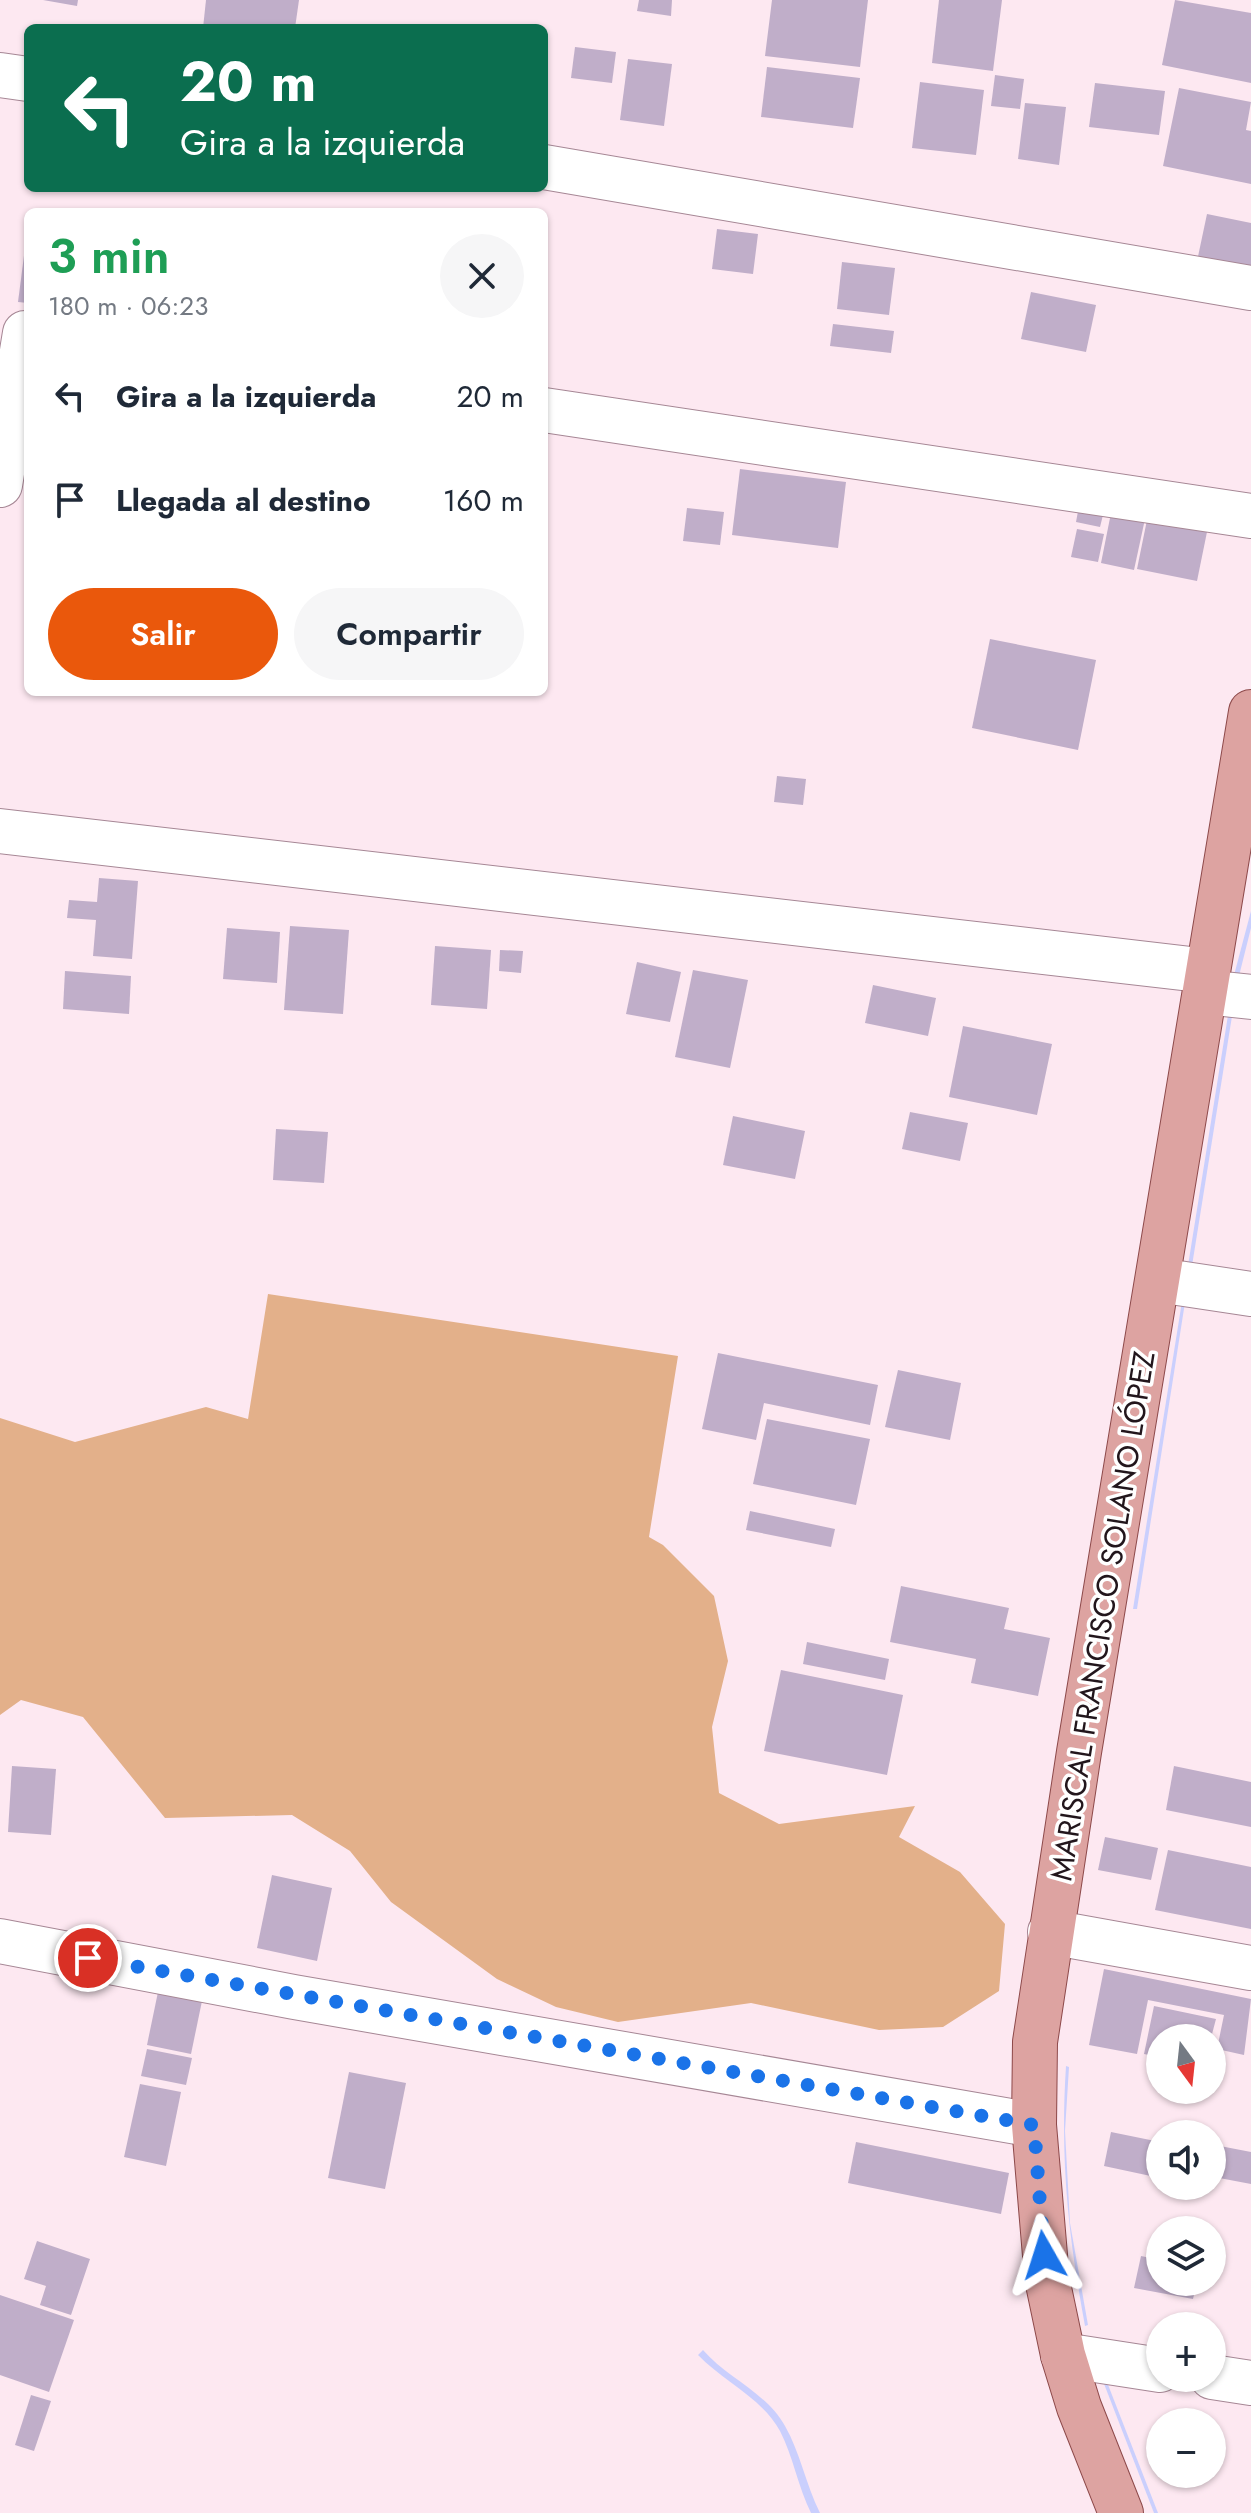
<!DOCTYPE html>
<html lang="es">
<meta charset="utf-8">
<style>
body{margin:0;font-family:Jost,sans-serif;background:#f6f6f7;color:#1f2937;height:100vh;display:flex;flex-direction:column;font-size:30px;white-space:nowrap}
*{box-sizing:border-box;margin:0}
p{font-size:26px;color:#747a83}
.icon{flex:none;width:44px;height:44px;fill:none;stroke:currentColor;stroke-width:2;stroke-linecap:round;stroke-linejoin:round}
.map{position:relative;flex:1;overflow:hidden}
.sheet{position:absolute;left:24px;top:208px;width:524px;height:488px;display:flex;flex-direction:column;background:#fff;border-radius:12px;box-shadow:0 2px 6px #0004}
.sheet>*{flex:none}
.guide{position:absolute;left:24px;top:24px;width:524px;height:168px;border-radius:12px;box-shadow:0 2px 6px #0004;background:#0b6e4f;color:#fff;overflow:hidden}
.needle{width:52px;rotate:165deg}
.tools{position:absolute;left:1146px;top:2024px;display:grid;gap:16px}
.tools a{display:grid;place-items:center;width:80px;height:80px;border-radius:50%;background:#fff;box-shadow:0 2px 6px #0004;font-size:40px}
.pin{position:absolute;display:grid;place-items:center;width:68px;height:68px;color:#fff;margin:-34px;border:4px solid #fff;border-radius:50%;box-shadow:0 2px 8px #0007}
.me{position:absolute;width:88px;margin:-44px;rotate:354deg;stroke-linejoin:round;filter:drop-shadow(0 0 6px #0008)}
.turn{display:flex;align-items:center;gap:28px;height:168px;padding:0 24px;font-size:36px}
.turn .icon{width:104px;height:104px;stroke-width:2.5}
.turn b{display:block;font-size:56px;line-height:68px}
.round{display:grid;place-items:center;flex:none;width:84px;height:84px;border-radius:42px;background:#f6f6f7}
.overview{display:flex;align-items:center;justify-content:space-between;height:136px;padding:0 24px}
h1{font-size:48px;font-weight:600;line-height:60px;color:#1e9e55}
.primary-button{display:flex;gap:16px;margin-top:auto;padding:16px 24px}
.primary-button a{flex:1;height:92px;border-radius:48px;background:#ea580c;color:#fff;font-size:32px;font-weight:600;line-height:92px;text-align:center}
.primary-button a+a{background:#f6f6f7;color:#1f2937}
ul{padding:0;list-style:none}
li{display:flex;align-items:center;gap:24px;height:104px;padding:0 24px}
li div{flex:1}
li b{display:block;font-size:30px}
li em{font-style:normal}
.map>svg:first-child{display:block}
</style>
<div class="map">
<svg width="1251" height="2513" viewBox="0 0 1251 2513">
<rect width="100%" height="100%" fill="#fde8f1"/>
<!-- green -->
<path fill="#e3b08a" d="M268 1294 678 1356 649 1537 663 1545 714 1596 728 1661 712 1727 719 1793 779 1824 915 1806 899 1837 960 1872 1005 1924 999 1991 943 2027 879 2030 751 2003 618 2022 556 2007 497 1979 391 1902 350 1851 292 1815 165 1818 83 1717 21 1700 0 1715V1418L75 1442 206 1407 248 1419Z"/>
<!-- water -->
<g fill="#cacffd">
<path d="M1251 911V928L1238 980 1233 979Z"/>
<path d="M1229 1009 1233 1010 1191 1272H1187Z"/>
<path d="M1183 1295 1186 1296 1137 1609H1133Z"/>
<path d="M1066 2066 1069 2067 1065 2131 1070 2223 1088 2325 1085 2326C1068 2234 1060 2159 1066 2066Z"/>
<path d="M703 2350C727 2378 766 2392 785 2426 800 2452 806 2485 820 2513H811C798 2487 793 2456 780 2431 762 2398 723 2381 698 2355Z"/>
<path d="M1101 2376 1105 2377 1158 2513H1154Z"/>
</g>
<!-- building -->
<g fill="#c0aec9">
<path d="M43 0H78L77 6Z"/>
<path d="M206 0H299L295 28H203Z"/>
<path d="M639 0H672L671 16 637 11Z"/>
<path d="M772 0H868L860 67 765 56Z"/>
<path d="M939 0H1002L993 71 932 63Z"/>
<path d="M1175 0 1251 13V83L1162 65Z"/>
<path d="M575 47 616 52 612 83 571 78Z"/>
<path d="M628 59 672 64 664 126 620 120Z"/>
<path d="M767 67 860 78 853 128 761 117Z"/>
<path d="M995 75 1024 79 1020 109 991 106Z"/>
<path d="M920 82 984 90 976 155 912 148Z"/>
<path d="M1095 83 1165 91 1159 135 1089 127Z"/>
<path d="M1179 88 1251 102 1246 130 1251 131V184L1163 166Z"/>
<path d="M1025 103 1066 107 1059 165 1018 159Z"/>
<path d="M1207 214 1251 223V277L1196 266Z"/>
<path d="M717 229 758 234 753 274 712 269Z"/>
<path d="M25 248H28V303L18 302Z"/>
<path d="M842 262 895 268 889 315 837 309Z"/>
<path d="M1031 292 1096 305 1086 352 1021 339Z"/>
<path d="M833 324 894 331 891 353 830 346Z"/>
<path d="M740 469 846 482 838 548 732 535Z"/>
<path d="M1079 506 1104 511 1100 527 1076 522Z"/>
<path d="M687 508 724 512 720 545 683 541Z"/>
<path d="M1111 513 1145 519 1134 570 1101 563Z"/>
<path d="M1148 515 1208 527 1197 581 1137 569Z"/>
<path d="M1077 529 1104 534 1098 562 1071 557Z"/>
<path d="M990 639 1096 660 1078 750 972 728Z"/>
<path d="M777 776 806 779 803 805 774 802Z"/>
<path d="M99 878 138 881 132 959 93 956 96 920 67 918 69 900 97 902Z"/>
<path d="M290 926 349 930 343 1014 284 1010Z"/>
<path d="M227 928 280 932 277 983 223 979Z"/>
<path d="M435 946 491 950 487 1009 431 1005Z"/>
<path d="M500 950 523 951 521 973 499 971Z"/>
<path d="M637 962 681 972 670 1022 626 1014Z"/>
<path d="M693 970 748 980 730 1068 675 1057Z"/>
<path d="M65 971 131 976 129 1014 63 1009Z"/>
<path d="M873 985 936 998 928 1036 865 1023Z"/>
<path d="M963 1026 1052 1044 1037 1115 949 1097Z"/>
<path d="M910 1112 968 1123 960 1161 902 1149Z"/>
<path d="M733 1116 805 1131 795 1179 723 1165Z"/>
<path d="M276 1129 328 1132 324 1183 273 1180Z"/>
<path d="M718 1353 878 1385 870 1425 764 1403 756 1440 702 1429Z"/>
<path d="M898 1370 961 1383 950 1440 885 1427Z"/>
<path d="M767 1419 870 1439 856 1505 753 1484Z"/>
<path d="M750 1511 835 1529 831 1547 746 1530Z"/>
<path d="M901 1586 1009 1608 1004 1629 1050 1638 1038 1696 971 1683 976 1659 890 1642Z"/>
<path d="M807 1642 889 1659 885 1680 803 1664Z"/>
<path d="M781 1670 903 1695 887 1775 764 1751Z"/>
<path d="M12 1766 56 1769 51 1835 8 1832Z"/>
<path d="M1174 1766 1251 1782V1827L1166 1810Z"/>
<path d="M1105 1837 1158 1848 1151 1880 1098 1870Z"/>
<path d="M1168 1850 1251 1867V1929L1155 1910Z"/>
<path d="M272 1875 332 1888 317 1961 257 1948Z"/>
<path d="M1104 1969 1251 1999 1244 2055 1217 2049 1224 2015 1148 2000 1137 2054 1089 2045Z"/>
<path d="M158 1992 202 2001 191 2054 147 2045Z"/>
<path d="M1154 2006 1216 2019 1211 2038H1160V2057L1144 2054Z"/>
<path d="M147 2049 192 2058 186 2085 141 2076Z"/>
<path d="M349 2072 406 2083 385 2189 328 2178Z"/>
<path d="M140 2084 181 2092 166 2166 124 2157Z"/>
<path d="M1111 2132 1160 2142V2178L1104 2166Z"/>
<path d="M856 2142 1009 2173 1001 2214 848 2183Z"/>
<path d="M1220 2146 1251 2152V2184L1214 2177Z"/>
<path d="M37 2241 90 2259 71 2315 40 2305 46 2286 24 2279Z"/>
<path d="M1141 2256 1160 2260V2282H1197L1193 2299 1134 2288Z"/>
<path d="M0 2295 74 2320 49 2392 0 2375Z"/>
<path d="M31 2395 51 2401 34 2451 15 2445Z"/>
</g>
<g fill="none" stroke-linecap="round" stroke-linejoin="round">
<defs>
<g id="minor">
<path d="M0 75 28 79"/>
<path d="M544 167 1251 288"/>
<path d="M544 410 1251 516"/>
<path d="M0 485 25 333"/>
<path d="M0 831 1208 971"/>
<path d="M1205 992 1251 997"/>
<path d="M1158 1280 1251 1294"/>
<path d="M1050 1932 1251 1968"/>
<path d="M0 1941 294 1997 1034 2125"/>
<path d="M1063 2355 1160 2370"/>
<path d="M1212 2377 1251 2383"/>
</g>
<path id="major" d="M1121 2513 1079 2407 1063 2355 1047 2279 1034 2125 1035 2042 1079 1752 1251 712"/>
</defs>
<!-- minor casing -->
<use href="#minor" stroke="#a68795" stroke-width="46"/>
<!-- major casing -->
<use href="#major" stroke="#8d494a" stroke-width="46"/>
<!-- minor -->
<use href="#minor" stroke="#fff" stroke-width="44"/>
<!-- major -->
<use href="#major" stroke="#dda3a1" stroke-width="44"/>
</g>
<g fill="none" stroke-linecap="round" stroke-linejoin="round">
<!-- route -->
<path stroke="#1a73e8" stroke-width="14" stroke-dasharray="0 25.2" d="M88 1958 1034 2125 1044 2255"/>
</g>
<g text-anchor="middle" stroke-width="7" stroke-linejoin="round" paint-order="stroke">
<!-- street labels -->
<g font-size="30" fill="#22161c" stroke="#fff">
<text transform="translate(1103 1616) rotate(-81)" y="10">MARISCAL FRANCISCO SOLANO LÓPEZ</text>
</g>
</g>
</svg>
<div class="tools">
<a><svg class="needle" viewBox="-14 -14 28 28"><path d="M0-13l5 13h-10z" fill="#e53935"/><path d="M0 13l5-13h-10z" fill="#747a83"/></svg></a>
<a><svg class="icon" aria-label="sound" viewBox="0 0 24 24"><path d="M4 9h4l5-4v14l-5-4H4zM17 9q2 3 0 6"/></svg></a>
<a><svg class="icon" aria-label="layers" viewBox="0 0 24 24"><path d="M12 4l9 5-9 5-9-5zM3 14l9 5 9-5"/></svg></a>
<a>+</a>
<a>−</a>
</div>
<div class="pin" style="left:88px;top:1958px;background:#d93025"><svg class="icon" aria-label="arrive" viewBox="0 0 24 24"><path d="M6 21V4h12l-3 4 3 4H6"/></svg></div>
<svg class="me" style="left:1044px;top:2255px" viewBox="-20 -20 40 40"><path d="M0-17L14 15 0 8-14 15z" fill="#1a73e8" stroke="#fff" stroke-width="4"/></svg>
<div class="guide">
<div class="turn"><svg class="icon" aria-label="left" viewBox="0 0 24 24"><path d="M17 20v-9H6M10 6l-5 5 5 5"/></svg><div><b>20 m</b>Gira a la izquierda</div></div>
</div>
<section class="sheet">
<div class="overview"><div><h1>3 min</h1><p>180 m · 06:23</p></div><a class="round"><svg class="icon" aria-label="close" viewBox="0 0 24 24"><path d="M6 6l12 12M18 6L6 18"/></svg></a></div>
<ul>
<li><svg class="icon" aria-label="left" viewBox="0 0 24 24"><path d="M17 20v-9H6M10 6l-5 5 5 5"/></svg><div><b>Gira a la izquierda</b></div><em>20 m</em></li>
<li><svg class="icon" aria-label="arrive" viewBox="0 0 24 24"><path d="M6 21V4h12l-3 4 3 4H6"/></svg><div><b>Llegada al destino</b></div><em>160 m</em></li>
</ul>
<div class="primary-button"><a>Salir</a><a>Compartir</a></div>
</section>
</div>
